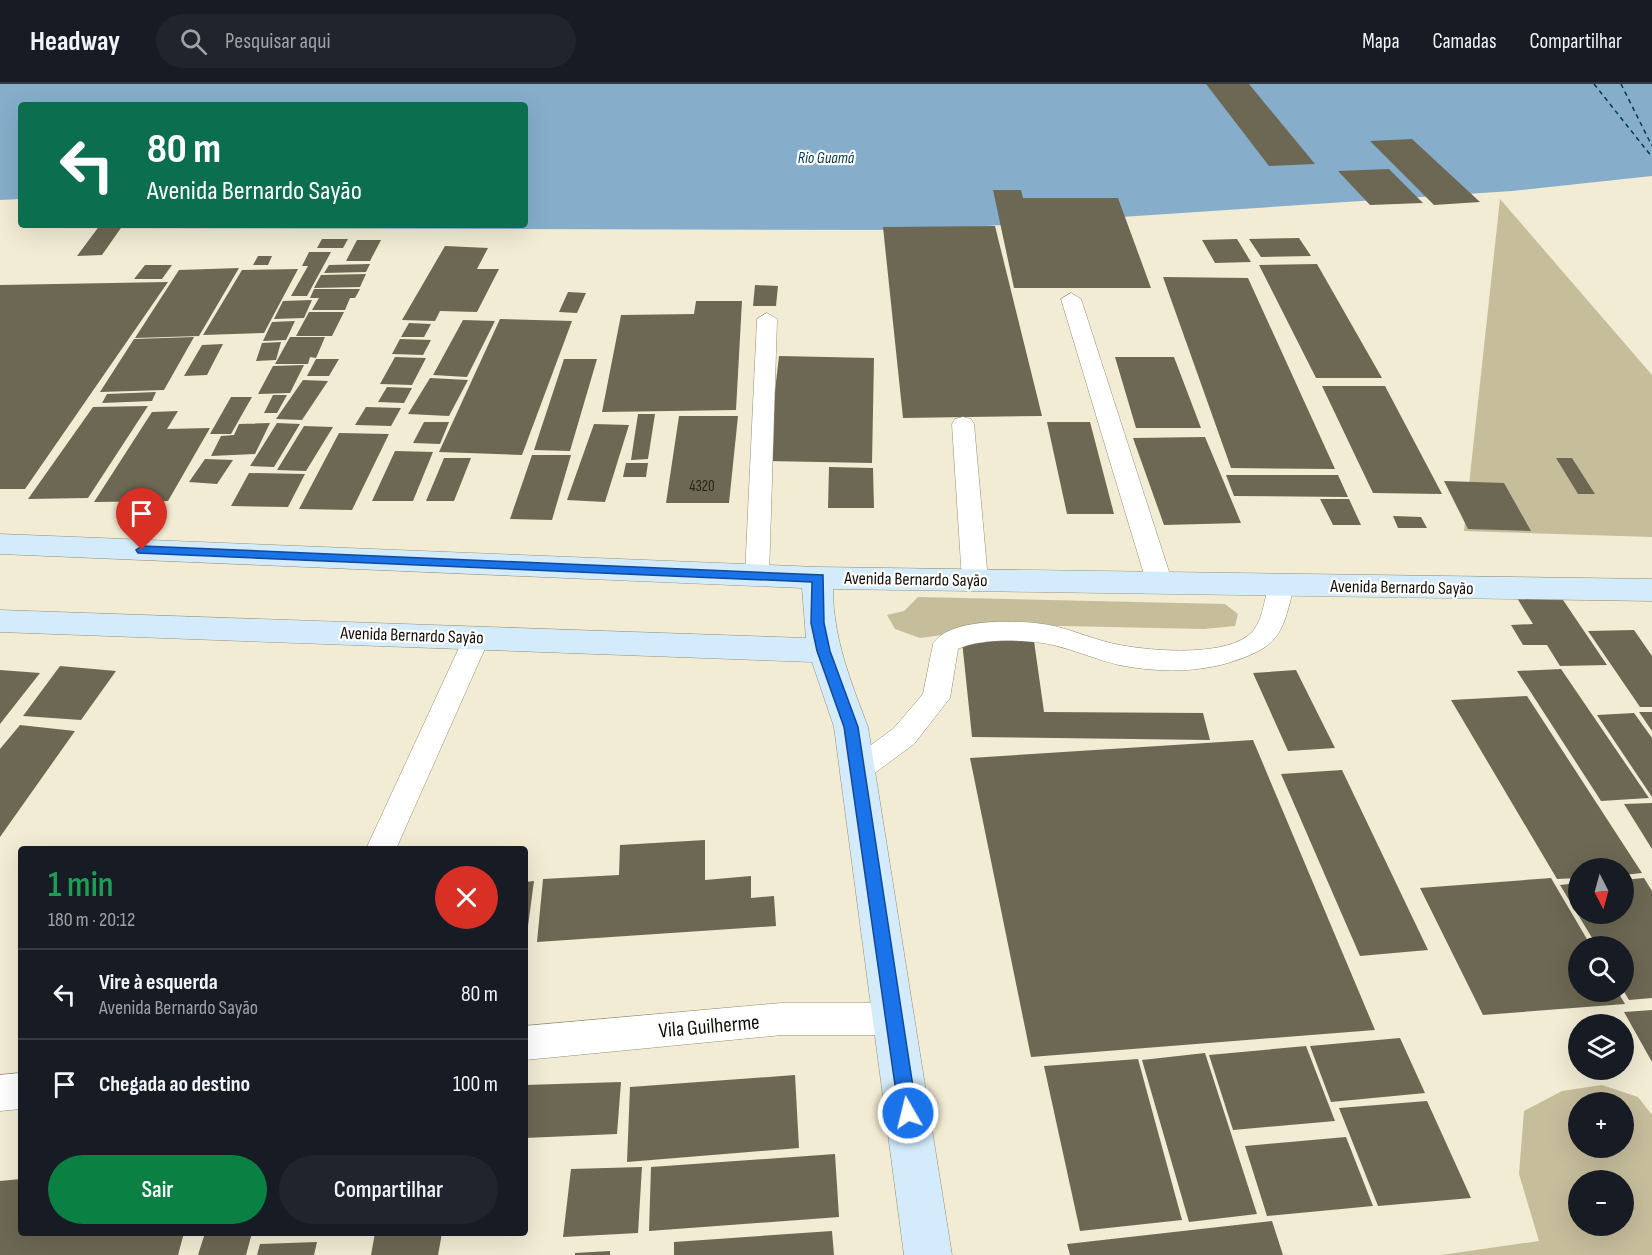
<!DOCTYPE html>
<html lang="pt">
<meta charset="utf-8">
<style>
body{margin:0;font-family:"Sofia Sans Condensed",sans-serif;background:#20242c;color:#f1f3f6;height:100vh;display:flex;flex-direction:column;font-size:22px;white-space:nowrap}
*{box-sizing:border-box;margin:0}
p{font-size:20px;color:#9ea1a6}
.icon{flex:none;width:33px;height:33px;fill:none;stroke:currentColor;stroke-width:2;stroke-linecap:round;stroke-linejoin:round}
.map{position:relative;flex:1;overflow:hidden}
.sheet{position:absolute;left:18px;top:762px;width:510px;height:390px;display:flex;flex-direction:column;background:#171b24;border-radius:6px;box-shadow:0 6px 24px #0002}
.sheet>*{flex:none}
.banner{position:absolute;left:18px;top:18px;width:510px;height:126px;border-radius:6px;box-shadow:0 6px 24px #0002;background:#0b6e4f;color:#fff;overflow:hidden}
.needle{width:39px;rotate:174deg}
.tools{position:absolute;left:1568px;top:774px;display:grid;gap:12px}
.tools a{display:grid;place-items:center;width:66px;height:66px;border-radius:50%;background:#171b24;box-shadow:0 6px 24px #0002;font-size:30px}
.pin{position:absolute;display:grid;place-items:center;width:51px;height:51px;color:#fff;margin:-62px -26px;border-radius:50% 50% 50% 0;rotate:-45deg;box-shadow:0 0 6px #0007}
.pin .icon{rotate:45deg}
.me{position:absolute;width:66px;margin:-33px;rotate:352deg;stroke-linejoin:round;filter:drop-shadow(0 0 4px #0008)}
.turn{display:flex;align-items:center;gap:21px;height:126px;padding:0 30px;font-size:27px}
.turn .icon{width:78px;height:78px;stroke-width:2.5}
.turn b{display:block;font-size:42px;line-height:51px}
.round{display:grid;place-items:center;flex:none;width:63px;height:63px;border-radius:32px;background:#20242c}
.head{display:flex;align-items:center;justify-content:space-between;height:102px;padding:0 30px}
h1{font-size:36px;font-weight:600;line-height:45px;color:#1e9e55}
.cta{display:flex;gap:12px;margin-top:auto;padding:12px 30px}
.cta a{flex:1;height:69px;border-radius:36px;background:#0b8043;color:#fff;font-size:24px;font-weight:600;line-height:69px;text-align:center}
.cta a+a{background:#20242c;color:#f1f3f6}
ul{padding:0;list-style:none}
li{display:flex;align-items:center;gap:18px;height:90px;padding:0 30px;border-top:2px solid #363941}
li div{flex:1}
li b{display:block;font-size:22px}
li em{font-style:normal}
header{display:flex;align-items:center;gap:36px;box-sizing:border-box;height:84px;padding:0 30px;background:#171b24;border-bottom:2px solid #363941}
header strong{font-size:28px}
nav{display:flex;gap:33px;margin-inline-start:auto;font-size:21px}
.search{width:420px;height:54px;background:#20242c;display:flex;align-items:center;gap:15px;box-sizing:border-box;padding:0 21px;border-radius:33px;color:#9ea1a6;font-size:22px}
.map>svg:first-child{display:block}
</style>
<header>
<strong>Headway</strong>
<div class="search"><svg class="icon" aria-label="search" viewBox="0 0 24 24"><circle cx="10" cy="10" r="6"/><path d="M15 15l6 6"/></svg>Pesquisar aqui</div>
<nav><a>Mapa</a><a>Camadas</a><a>Compartilhar</a></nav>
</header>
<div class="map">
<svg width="1652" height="1171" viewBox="0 0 1652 1171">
<rect width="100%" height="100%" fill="#f2ecd4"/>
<!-- green -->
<g fill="#c6bd9b" fill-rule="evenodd">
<path d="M1500 115 1652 291V453L1464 447Z"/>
<path d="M918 513 1225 520 1238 530 1235 542 1204 545 1017 541 920 554 895 545 887 531 904 527Z"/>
<path d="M1602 1001 1638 1013 1652 1031V1171H1441L1539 1157 1519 1090 1524 1027 1562 1007ZM1578 1018H1623V1064H1578ZM1578 1096H1623V1142H1578Z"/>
</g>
<!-- water -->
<path fill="#86aecb" d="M0 0H1652V92L1512 107 926 146 38 144 39 141H525V21H21V115L0 116Z"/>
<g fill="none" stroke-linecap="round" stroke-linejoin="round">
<!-- ferry -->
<g stroke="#013854" stroke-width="1.5" stroke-dasharray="4.5 4" stroke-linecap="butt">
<path d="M1594 0 1652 73"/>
<path d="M1621 0 1652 62"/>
</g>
</g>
<!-- building -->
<g fill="#6d6853">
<path d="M1206 0H1249L1315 80 1269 82Z"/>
<path d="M1412 55 1480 118 1434 121 1370 57Z"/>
<path d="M1389 85 1423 119 1370 121 1338 87Z"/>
<path d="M993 106H1021L1023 114H1118L1151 204H1014Z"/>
<path d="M100 141H123L102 171 77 172Z"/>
<path d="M995 142 1042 332 903 334 883 143Z"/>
<path d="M1299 154 1311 172 1261 173 1249 155Z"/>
<path d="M322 155H348L343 164H317Z"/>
<path d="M1237 155 1251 178 1215 179 1202 156Z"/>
<path d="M357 156H381L370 177H346Z"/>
<path d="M445 162 488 164 477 185H499L477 228 440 227 435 237 402 236Z"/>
<path d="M309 168H331L307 212H291L308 182H302Z"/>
<path d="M258 172H272L268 181H253Z"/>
<path d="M370 180 366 188 324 189 329 181Z"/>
<path d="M1317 180 1382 294H1316L1259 181Z"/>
<path d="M145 181H172L162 195H134Z"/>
<path d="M239 184 199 252 135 254 179 186Z"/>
<path d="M298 185 264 249 203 251 242 186Z"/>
<path d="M366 190 360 203 314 204 321 191Z"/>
<path d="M1163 193 1248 194 1335 385 1231 384Z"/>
<path d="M168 198 25 405H0V201Z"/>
<path d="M755 201 778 202 776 222H753Z"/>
<path d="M314 205H360L355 214H350L345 226H312L319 214H310Z"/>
<path d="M568 208 586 209 577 229 559 228Z"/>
<path d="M312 216 304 234 274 235 283 217Z"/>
<path d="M696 217H742L736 326 602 328 621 231 694 230Z"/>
<path d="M309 228H344L332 252H296Z"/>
<path d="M500 235 572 237 522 371 439 368Z"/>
<path d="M463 236 495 237 467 293 433 291Z"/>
<path d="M295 237 286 256 263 257 272 238Z"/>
<path d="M409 239 431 240 424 253H401Z"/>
<path d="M194 253 164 306 100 308 134 255Z"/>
<path d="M290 253H325L316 274 310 273 308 280H275Z"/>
<path d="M400 255 431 256 423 271 392 270Z"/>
<path d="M281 258 276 276 256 277 262 259Z"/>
<path d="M223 260 207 291 184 292 202 261Z"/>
<path d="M779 272 874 274 872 379 767 377Z"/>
<path d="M395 273 426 274 412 301 380 300Z"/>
<path d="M1115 273H1174L1201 344H1136Z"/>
<path d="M316 275H339L329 292H307Z"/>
<path d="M564 275H597L570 367 534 366Z"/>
<path d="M304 281 290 309 258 310 273 282Z"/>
<path d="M430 294 468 296 449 332 408 330Z"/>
<path d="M303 296 328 297 302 336 276 335Z"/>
<path d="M1322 302H1385L1442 410 1373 409Z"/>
<path d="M387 303 412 304 404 319 378 318Z"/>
<path d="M156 308 152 317 102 319 107 310Z"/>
<path d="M273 311H287L277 329H264Z"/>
<path d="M231 313H252L231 350H210Z"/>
<path d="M148 322 88 414 28 415 93 323Z"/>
<path d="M366 323 401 324 391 342 355 341Z"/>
<path d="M178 327 167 345 210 344 168 417 94 418 152 328Z"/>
<path d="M638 330H655L648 375 631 376Z"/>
<path d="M679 332H738L729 419H666Z"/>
<path d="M424 338H449L440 360 413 359Z"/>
<path d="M1047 338H1090L1114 430H1067Z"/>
<path d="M270 339 255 370 211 372 221 352 234 351 239 340Z"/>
<path d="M277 339 300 340 274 383 250 382Z"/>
<path d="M594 340 629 341 605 418 567 416Z"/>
<path d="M304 342 333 343 306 387 277 386Z"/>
<path d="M339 349 389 350 352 426 299 425Z"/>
<path d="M1205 353 1241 439 1164 441 1133 354Z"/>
<path d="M395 367 433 368 413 417H372Z"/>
<path d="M532 371H571L552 436 510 435Z"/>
<path d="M444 374H471L454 417H426Z"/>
<path d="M1556 374H1572L1595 410H1578Z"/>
<path d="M205 375 233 376 217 400 189 398Z"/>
<path d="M626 379H648L646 393H623Z"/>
<path d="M829 383 873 384 874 424H828Z"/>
<path d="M249 389 305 390 288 423 231 422Z"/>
<path d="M1226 391H1338L1348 413 1234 412Z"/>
<path d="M1444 397 1504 399 1531 447 1468 445Z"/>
<path d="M1320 415H1349L1361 441H1333Z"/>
<path d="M1393 432 1421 433 1427 444H1398Z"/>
<path d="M1561 513 1607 581 1560 582 1547 561H1523L1511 541 1533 540 1517 514Z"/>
<path d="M1634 546 1652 572V623H1640L1588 547Z"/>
<path d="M962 557H1034L1044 628 1203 629 1210 656 972 653Z"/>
<path d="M60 582 116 587 81 636 23 632Z"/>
<path d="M1561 585 1649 714 1601 717 1517 587Z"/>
<path d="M0 586 40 589 0 640Z"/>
<path d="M1296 586 1335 664 1288 667 1253 589Z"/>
<path d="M1527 612 1642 789 1623 791V784H1578V794L1557 795 1451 616Z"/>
<path d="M1639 628H1652V647Z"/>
<path d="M1634 629 1652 654V713L1597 631Z"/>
<path d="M20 641 75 647 0 753V665Z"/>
<path d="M1253 656 1375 946 1031 973 970 674Z"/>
<path d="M1342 686 1428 866 1360 872 1281 690Z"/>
<path d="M1652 719V765L1624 720Z"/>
<path d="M705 756V796L751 792V814L774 812 776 842 537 858 543 795 619 791 620 761Z"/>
<path d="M1551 794 1591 862H1578V908H1618L1625 920 1483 931 1420 804Z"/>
<path d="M1644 794 1652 807V914L1629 916 1623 906V862H1597L1560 801 1578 799V830H1623V796Z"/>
<path d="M534 797 526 857H525V798Z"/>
<path d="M1652 926V978L1624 928Z"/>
<path d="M1400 954 1425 1009 1331 1018 1310 962Z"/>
<path d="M1306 962 1335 1037 1233 1046 1209 971Z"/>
<path d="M1205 969 1257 1130 1189 1138 1142 976Z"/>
<path d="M1138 975 1182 1136 1080 1147 1044 982Z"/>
<path d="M795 991 799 1064 627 1078 630 1003Z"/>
<path d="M621 998 617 1050 525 1054V1001Z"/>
<path d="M1427 1017 1471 1114 1378 1122 1339 1024Z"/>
<path d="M1346 1053 1373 1122 1267 1132 1245 1062Z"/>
<path d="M835 1070 839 1133 649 1147 651 1083Z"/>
<path d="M642 1083 638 1149 563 1153 571 1085Z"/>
<path d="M21 1095V1149H184L178 1171H0V1097Z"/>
<path d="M1272 1137 1283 1171H1070L1067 1160Z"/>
<path d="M832 1147 834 1171H674V1158Z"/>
<path d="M205 1149H252L246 1171H198Z"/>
<path d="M375 1149H442L438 1171H371Z"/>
<path d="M317 1158 314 1171H257L260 1160Z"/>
<path d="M610 1167V1171H575V1169Z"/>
</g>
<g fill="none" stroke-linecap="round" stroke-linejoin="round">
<defs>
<g id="service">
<path d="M1071 209 1081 215 1172 497 1168 503 1159 506 1150 503 1146 497 1061 215Z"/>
<path d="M767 229 777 235 769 492 766 498 757 501 748 498 745 492 757 235Z"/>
<path d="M963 333 971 335 974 340 988 496 984 502 975 505 966 502 962 496 952 340 955 335Z"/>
<path d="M1281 493 1290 496 1294 502C1282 552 1279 563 1228 579 1194 589 1154 588 1119 581 1097 576 1075 566 1053 561 1027 555 981 554 958 565L950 614 914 660 868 694 858 698 848 694 843 686 848 678 894 644 923 610 933 560C949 532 1026 536 1054 542 1076 547 1097 557 1120 561 1152 567 1229 574 1253 547 1265 532 1263 512 1272 496Z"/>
<path d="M477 543 486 546 490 553 396 765H366L464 553 468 546Z"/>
<path d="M782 919H894L906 923 911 935 906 947 894 951H782L525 976V942Z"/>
<path d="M21 989V1025L0 1027V991Z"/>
</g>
<path id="secondary" d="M0 450 818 483 1652 495V517L833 505C833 554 851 598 868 643L952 1171H904L834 643 812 578 0 548V526L806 554 802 504 0 470Z"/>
</defs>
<!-- service casing -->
<use href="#service" stroke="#948e78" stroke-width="1"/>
<!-- secondary casing -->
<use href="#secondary" stroke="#948e78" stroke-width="1"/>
<!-- service -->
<use href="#service" fill="#fff" fill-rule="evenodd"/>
<!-- secondary -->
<use href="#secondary" fill="#d3ebfa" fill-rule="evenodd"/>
</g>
<!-- route -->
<path fill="#1a73e8" stroke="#114b97" stroke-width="1.5" d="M142 462 823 491 824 539 830 567 858 643 917 1029 914 1036 908 1039 901 1036 899 1029 844 643 817 567 811 539 812 498 138 469 136 466Z"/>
<g text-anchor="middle" stroke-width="4.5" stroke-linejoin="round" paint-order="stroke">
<!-- number labels -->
<g font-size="15" fill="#272419">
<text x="702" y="407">4320</text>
</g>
<!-- far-water labels -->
<g font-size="16" font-style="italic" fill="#013854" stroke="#fff">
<text x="826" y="79">Rio Guamá</text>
</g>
<!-- street labels -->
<g font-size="18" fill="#100e06" stroke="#fff">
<text transform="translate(916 495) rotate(1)" y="6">Avenida Bernardo Sayão</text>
<text transform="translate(1402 503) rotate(1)" y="6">Avenida Bernardo Sayão</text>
<text transform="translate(412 551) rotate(2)" y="6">Avenida Bernardo Sayão</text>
</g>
<!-- near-street labels -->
<g font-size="21" fill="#100e06" stroke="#fff">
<text transform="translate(709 942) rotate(-5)" y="7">Vila Guilherme</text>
</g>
</g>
</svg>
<div class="tools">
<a><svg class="needle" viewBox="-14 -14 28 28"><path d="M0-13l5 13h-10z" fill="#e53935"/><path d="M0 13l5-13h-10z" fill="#9ea1a6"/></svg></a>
<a><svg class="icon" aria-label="search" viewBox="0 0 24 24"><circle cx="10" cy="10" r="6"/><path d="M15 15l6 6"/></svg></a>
<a><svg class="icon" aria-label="layers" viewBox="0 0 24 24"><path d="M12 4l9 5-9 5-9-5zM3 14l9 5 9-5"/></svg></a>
<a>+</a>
<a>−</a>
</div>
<div class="pin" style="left:142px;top:466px;background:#d93025"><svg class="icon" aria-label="arrive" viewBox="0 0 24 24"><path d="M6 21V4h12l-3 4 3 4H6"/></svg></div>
<svg class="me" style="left:908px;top:1029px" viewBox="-20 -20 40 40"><circle r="17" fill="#1a73e8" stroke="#fff" stroke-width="3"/><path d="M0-11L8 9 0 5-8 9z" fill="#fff"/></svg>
<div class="banner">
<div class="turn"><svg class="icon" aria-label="left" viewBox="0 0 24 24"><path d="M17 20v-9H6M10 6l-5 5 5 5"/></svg><div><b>80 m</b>Avenida Bernardo Sayão</div></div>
</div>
<section class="sheet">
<div class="head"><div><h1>1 min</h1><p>180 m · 20:12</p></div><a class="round" style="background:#d93025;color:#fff"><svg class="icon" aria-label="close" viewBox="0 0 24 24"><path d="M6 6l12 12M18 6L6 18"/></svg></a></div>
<ul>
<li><svg class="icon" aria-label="left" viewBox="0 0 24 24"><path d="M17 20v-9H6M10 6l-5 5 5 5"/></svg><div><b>Vire à esquerda</b><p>Avenida Bernardo Sayão</p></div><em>80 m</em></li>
<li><svg class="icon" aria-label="arrive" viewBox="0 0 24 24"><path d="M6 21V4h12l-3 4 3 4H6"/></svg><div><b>Chegada ao destino</b></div><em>100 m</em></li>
</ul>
<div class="cta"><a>Sair</a><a>Compartilhar</a></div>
</section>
</div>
